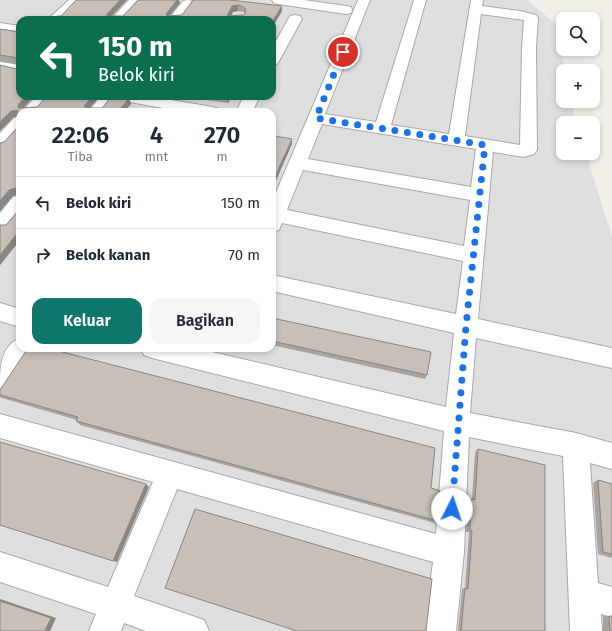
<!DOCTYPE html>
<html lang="id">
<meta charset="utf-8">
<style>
body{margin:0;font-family:"Fira Sans",sans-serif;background:#f6f6f7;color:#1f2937;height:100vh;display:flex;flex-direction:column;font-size:15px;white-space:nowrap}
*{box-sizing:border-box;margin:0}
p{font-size:13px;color:#747a83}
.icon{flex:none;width:22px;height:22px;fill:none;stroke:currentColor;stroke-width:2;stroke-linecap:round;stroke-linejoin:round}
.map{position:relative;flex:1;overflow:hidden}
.side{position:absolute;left:16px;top:108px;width:260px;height:244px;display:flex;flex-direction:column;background:#fff;border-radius:12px;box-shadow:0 2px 6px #0003}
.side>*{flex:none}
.banner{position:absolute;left:16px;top:16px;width:260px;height:84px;border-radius:12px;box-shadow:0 2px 6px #0003;background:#0b6e4f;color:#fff;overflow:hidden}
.controls{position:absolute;left:556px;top:12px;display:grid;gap:8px}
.controls a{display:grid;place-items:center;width:44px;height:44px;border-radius:8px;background:#fff;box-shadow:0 2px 6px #0003;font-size:20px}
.pin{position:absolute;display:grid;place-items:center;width:34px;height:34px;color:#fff;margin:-17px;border:2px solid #fff;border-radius:50%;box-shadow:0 1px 4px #0007}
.me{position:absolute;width:44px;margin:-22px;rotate:4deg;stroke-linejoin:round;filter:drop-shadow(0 0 3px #0008)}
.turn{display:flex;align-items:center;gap:14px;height:84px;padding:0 16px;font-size:18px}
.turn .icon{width:52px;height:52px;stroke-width:2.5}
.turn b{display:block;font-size:28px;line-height:34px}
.eta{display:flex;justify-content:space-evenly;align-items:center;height:68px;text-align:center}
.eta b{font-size:24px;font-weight:600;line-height:28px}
.button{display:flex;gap:8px;margin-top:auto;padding:8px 16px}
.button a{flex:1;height:46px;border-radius:12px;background:#0f766e;color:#fff;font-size:16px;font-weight:600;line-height:46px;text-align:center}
.button a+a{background:#f6f6f7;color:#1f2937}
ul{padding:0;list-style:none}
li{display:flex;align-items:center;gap:12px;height:52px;padding:0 16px;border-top:1px solid #e0e1e3}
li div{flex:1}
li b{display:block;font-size:15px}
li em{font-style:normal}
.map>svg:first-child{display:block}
</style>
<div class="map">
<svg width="612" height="631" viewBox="0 0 612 631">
<rect width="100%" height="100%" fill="#f2efe9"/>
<!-- residential -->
<path fill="#e0dfdf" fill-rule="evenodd" d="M0 0H527L556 24 565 71H563V101H571L576 123H563V153H586L612 237V631H0ZM20 20H272V96H20ZM20 112H272V348H20Z"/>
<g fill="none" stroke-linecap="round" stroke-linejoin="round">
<defs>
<g id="minor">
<path d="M69 0H82L62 20H47Z"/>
<path d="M129 0H142L124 20H110Z"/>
<path d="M188 0 193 1 194 4 182 20H168L183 1Z"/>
<path d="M272 0H304L346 6 351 7 352 10 351 13 346 14 278 4 274 3Z"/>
<path d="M358 0H370L325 114 376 122 414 0H426L391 125 449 134 471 0H483L482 6 520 11 536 15 538 18 536 47 537 150 534 154 524 157 493 152 478 319 612 348V368L476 338 470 413 576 433 612 443V469L590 463 598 583 612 587V617L601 614 602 631H570L563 456 469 437 464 552 456 631H424L433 562 177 489 134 596 204 620 209 631H146L124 623 121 631H89L96 614 0 582V552L108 587 153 482 0 438V414L436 534 444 431 152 358 144 355 141 348H195L446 407 454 333 272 291V275L456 314 463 261 282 223 279 230 272 232V202ZM481 14 524 20 522 47 520 145 465 136ZM322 124 476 149 471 187 308 159ZM303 170 470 200 464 246 287 210Z"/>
<path d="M295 15 300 16 302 19 279 61 277 64 272 65V48L290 16Z"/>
<path d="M0 23 20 26V34L0 31Z"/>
<path d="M0 62 20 65V73L0 70Z"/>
<path d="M36 96H53L39 112H22Z"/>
<path d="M101 96H147L213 107 219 109 221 112H185L114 99 104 112H88Z"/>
<path d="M244 96H260L252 112H236Z"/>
<path d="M20 117V132L6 147 0 148V133L14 118Z"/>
<path d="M20 195V215L9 229 0 230V213L13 197Z"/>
<path d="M0 303 20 309V327L0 321Z"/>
<path d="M20 338V348H31L8 385 0 388C0 367 0 347 20 338Z"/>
</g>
</defs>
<!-- minor casing -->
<use href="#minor" stroke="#a9a9a9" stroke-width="2"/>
<!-- minor -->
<use href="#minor" fill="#fff" fill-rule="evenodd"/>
</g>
<!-- wall -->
<g fill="#aba49e" fill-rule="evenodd">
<path d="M138 0H179L180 3 169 16 182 15 230 0 282 11 272 28 112 16H123ZM238 11 244 12 245 13 244 15 231 16 233 12Z"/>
<path d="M0 29 20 32 24 108 37 107 47 96H100L89 108H102L129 98 131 104 124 112H20V240L0 265V225H6L18 211V194L13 196 0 211V143L4 142 18 127V116L14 117 17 69 19 67V64L0 61Z"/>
<path d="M192 96H232L228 103 193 98Z"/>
<path d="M272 318 427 375 425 379 272 345Z"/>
<path d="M0 390 431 488 438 521 435 523 80 425 76 421 77 420 2 398 0 397Z"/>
<path d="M478 449 545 631H458L462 589 465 588 469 532H466L468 501 471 499H472L475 452Z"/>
<path d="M598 480 612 484V558L598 554 593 483Z"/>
<path d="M603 616H609L612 631H603Z"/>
</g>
<!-- shaded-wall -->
<g fill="#8b8681">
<path d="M120 0H127L109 19 107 16V14Z"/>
<path d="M177 0H179L180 3 167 19 166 14Z"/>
<path d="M238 5V11L233 12 229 20 227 16 232 6Z"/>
<path d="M282 6V11L272 28V22Z"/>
<path d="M26 96H34L21 111 18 108V105Z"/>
<path d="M93 96H100L87 111 84 106Z"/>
<path d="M228 96H232L228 103 227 98Z"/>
<path d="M129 98 131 104 124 112H118Z"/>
<path d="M17 110 20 116 14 117 0 131V122L11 111Z"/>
<path d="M292 139V144L272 190V183Z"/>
<path d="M16 188 20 194 13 196 0 211V201L9 190Z"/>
<path d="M20 230V240L0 265V255Z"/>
<path d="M146 484 149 487 117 562 113 561Z"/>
<path d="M0 599 56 618 50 631H45L0 601Z"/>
</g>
<!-- building -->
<g fill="#c7bfb8" stroke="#8b8681" fill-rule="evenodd">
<path d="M76 0H120L107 14V16H123L138 0H177L166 14 167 16 182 15 193 0H230L282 6 272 22V20H52L57 16H61ZM238 5 244 7 246 11 244 15 227 16 232 6Z"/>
<path d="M0 29 20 32V96H26L18 105V108L37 107 47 96H93L84 106 86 108H102L112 96H118L129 98 118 112H20V230L0 255V225H6L18 211V190L16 188 9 190 0 201V143L4 142 18 127V111L17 110 11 111 0 122V65L17 69 19 67 18 58 0 55Z"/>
<path d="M216 96H228L227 98Z"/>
<path d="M274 136 292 139 272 183V140Z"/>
<path d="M272 318 431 352 427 375 272 341Z"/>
<path d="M28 348H47L435 448 431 488 440 491 438 521 76 421 78 417 0 395V390Z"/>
<path d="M0 442 146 484 113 561 0 525Z"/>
<path d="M478 449 545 465V631H461L465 588 468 589 472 531 470 530 471 499 475 500Z"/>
<path d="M598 480 612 484V554L603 552Z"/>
<path d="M195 509 432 579 426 631H297L165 588Z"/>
<path d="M0 601 51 618 45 631H0Z"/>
<path d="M609 616H612V631H610Z"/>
</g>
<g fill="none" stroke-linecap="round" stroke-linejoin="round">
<!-- route -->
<path stroke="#1a73e8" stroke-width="7" stroke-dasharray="0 12.6" d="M343 52 316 118 485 145 466 326 452 509"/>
</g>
</svg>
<div class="controls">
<a><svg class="icon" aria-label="search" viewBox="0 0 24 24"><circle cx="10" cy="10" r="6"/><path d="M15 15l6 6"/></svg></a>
<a>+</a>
<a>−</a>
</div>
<div class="pin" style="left:343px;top:52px;background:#d93025"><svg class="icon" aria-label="arrive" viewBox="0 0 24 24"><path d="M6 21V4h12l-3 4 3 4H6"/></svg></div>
<svg class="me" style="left:452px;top:509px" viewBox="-20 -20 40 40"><circle r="19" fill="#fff"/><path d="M0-13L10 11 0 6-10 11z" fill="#1a73e8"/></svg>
<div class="banner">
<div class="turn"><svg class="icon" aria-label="left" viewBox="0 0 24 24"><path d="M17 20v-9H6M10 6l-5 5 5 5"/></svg><div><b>150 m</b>Belok kiri</div></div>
</div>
<section class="side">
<div class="eta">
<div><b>22:06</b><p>Tiba</p></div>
<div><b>4</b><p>mnt</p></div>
<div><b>270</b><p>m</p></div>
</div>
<ul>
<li><svg class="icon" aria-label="left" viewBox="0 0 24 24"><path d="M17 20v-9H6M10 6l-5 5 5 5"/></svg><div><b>Belok kiri</b></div><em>150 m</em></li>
<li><svg class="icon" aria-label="right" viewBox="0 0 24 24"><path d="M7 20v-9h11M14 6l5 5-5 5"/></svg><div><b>Belok kanan</b></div><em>70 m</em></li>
</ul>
<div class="button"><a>Keluar</a><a>Bagikan</a></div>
</section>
</div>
